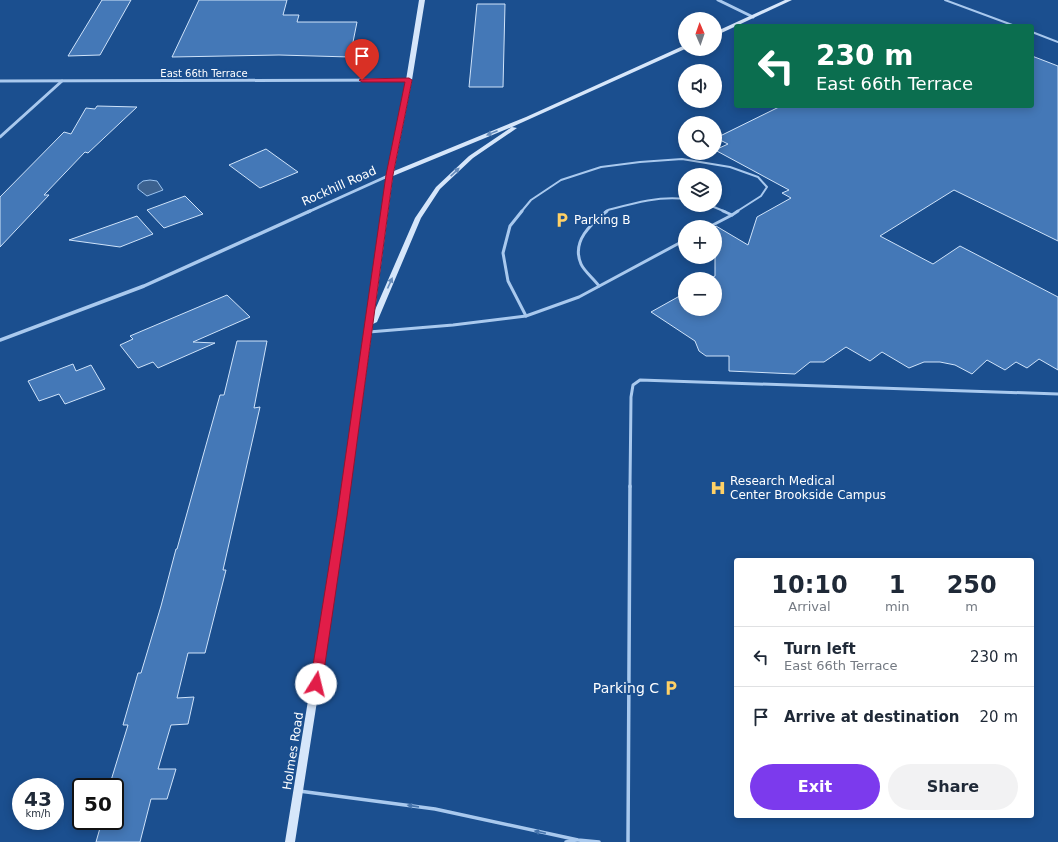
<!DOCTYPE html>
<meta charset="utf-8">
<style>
body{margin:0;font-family:"DejaVu Sans",sans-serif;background:#f2f2f3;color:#1f2937;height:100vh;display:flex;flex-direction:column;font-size:15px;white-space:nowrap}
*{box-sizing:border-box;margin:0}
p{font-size:13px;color:#747a83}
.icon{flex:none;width:22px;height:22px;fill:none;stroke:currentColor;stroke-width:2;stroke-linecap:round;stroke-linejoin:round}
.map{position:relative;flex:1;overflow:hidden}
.panel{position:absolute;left:734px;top:558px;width:300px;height:260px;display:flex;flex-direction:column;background:#fff;border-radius:4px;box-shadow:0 2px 10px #0003}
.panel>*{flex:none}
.banner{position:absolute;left:734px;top:24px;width:300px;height:84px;border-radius:4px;box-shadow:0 2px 10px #0003;background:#0b6e4f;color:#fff;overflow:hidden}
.needle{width:26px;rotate:358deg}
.tools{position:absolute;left:678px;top:12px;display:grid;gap:8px}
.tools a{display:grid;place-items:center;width:44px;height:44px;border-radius:50%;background:#fff;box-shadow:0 2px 10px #0003;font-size:20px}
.speed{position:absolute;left:12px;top:778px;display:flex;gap:8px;font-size:20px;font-weight:700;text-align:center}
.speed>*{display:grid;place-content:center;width:52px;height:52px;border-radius:50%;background:#fff;box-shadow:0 2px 10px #0003;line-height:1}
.speed small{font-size:10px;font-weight:400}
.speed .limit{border:2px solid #111;border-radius:6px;background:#fff;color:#111}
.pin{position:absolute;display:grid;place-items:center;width:34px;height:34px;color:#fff;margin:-41px -17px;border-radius:50% 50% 50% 0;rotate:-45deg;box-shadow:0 0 4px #0007}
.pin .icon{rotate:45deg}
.me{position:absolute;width:44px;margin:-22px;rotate:9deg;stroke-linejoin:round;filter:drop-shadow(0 0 3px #0008)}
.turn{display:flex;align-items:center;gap:14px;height:84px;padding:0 16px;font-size:18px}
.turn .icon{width:52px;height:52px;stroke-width:2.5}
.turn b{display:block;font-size:28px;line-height:34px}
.eta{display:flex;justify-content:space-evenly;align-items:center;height:68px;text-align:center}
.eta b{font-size:24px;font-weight:800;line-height:28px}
.cta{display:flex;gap:8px;margin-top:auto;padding:8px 16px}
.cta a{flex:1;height:46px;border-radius:24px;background:#7c3aed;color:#fff;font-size:16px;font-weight:800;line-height:46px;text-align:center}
.cta a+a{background:#f2f2f3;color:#1f2937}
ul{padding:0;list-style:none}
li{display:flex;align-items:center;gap:12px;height:60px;padding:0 16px;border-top:1px solid #e0e1e3}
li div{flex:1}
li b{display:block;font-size:15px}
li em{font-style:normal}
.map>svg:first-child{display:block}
</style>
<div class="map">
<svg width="1058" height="842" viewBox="0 0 1058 842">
<rect width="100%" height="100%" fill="#1b4f8f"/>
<!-- water -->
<path fill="#3c6290" stroke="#9cc4f0" d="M150 180 157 181 163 190 147 196 138 189V185L143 181Z"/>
<!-- building -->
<g fill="#4478b7" stroke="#cfe3fa">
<path d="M102 0H131L100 55 68 56Z"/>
<path d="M199 0H287L283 15H299L297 22H357L350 57 279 55 172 57Z"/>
<path d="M477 4H505L503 87H469Z"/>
<path d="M1032 56 1058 66V241L954 190 880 236 933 264 960 246 1058 297V370L1039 359 1027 368 1016 362 1005 370 987 360 972 374 955 365 940 362H924L909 368 882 352 870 361 846 347 824 362H810L795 374 729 371V356H706L699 351 695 341 651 312 685 293V309H715V279H709L715 276V227L716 226 748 245 757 217 791 198 782 193 789 190 715 150 728 144 716 138 781 106H1032Z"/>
<path d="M97 106 137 107 88 153 85 152 44 195H49L0 247V197L64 132 71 134 86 108 95 109Z"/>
<path d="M266 149 298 172 260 188 229 165Z"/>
<path d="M185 196 203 214 164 228 147 210Z"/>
<path d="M137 216 153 234 120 247 69 240Z"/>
<path d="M227 295 250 317 193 342 215 343 158 368 153 362 138 368 120 345 133 339 130 336Z"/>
<path d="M237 341H267L254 408 260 407 223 570H226L205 653H188L177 698 194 697 188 724 171 725 158 769H176L167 799H151L140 842H96L102 821H115V787H109L128 725H123L138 673H141L161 606 176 549H177L220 395H224Z"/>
<path d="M73 364 76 371 91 365 105 389 65 404 59 394 39 401 28 381Z"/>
</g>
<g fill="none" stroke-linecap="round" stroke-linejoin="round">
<!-- lane-far2 -->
<g stroke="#a9c9ee" stroke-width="2">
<path d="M945 0 1015 26"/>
<path d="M1032 32 1058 42"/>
<path d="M709 205 726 212"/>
<path d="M521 212 531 200 561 180 601 167 640 162 682 159 730 167 758 177 767 187 761 196 736 212"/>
<path d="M605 212 608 210C634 203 658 196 685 199"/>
</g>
<!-- lane-far1 -->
<g stroke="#a9c9ee" stroke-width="3">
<path d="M522 211 510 226 503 253 508 281 526 316"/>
<path d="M723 211 732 215 738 211"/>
<path d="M709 227 732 215"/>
<path d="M599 286C594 279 584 271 581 264 571 241 591 224 607 211"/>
<path d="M369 332 453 325 526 316 579 297 685 240"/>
<path d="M630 487 631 397 633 385 640 380 1058 394"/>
</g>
<!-- lane -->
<g stroke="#a9c9ee" stroke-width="3.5">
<path d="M299 791 435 809 578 840 599 842"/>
<path d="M566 842 576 840"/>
<path d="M628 842 630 486"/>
</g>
<!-- street-far1 -->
<g stroke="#a9c9ee" stroke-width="3">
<path d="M718 0 753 17"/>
<path d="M0 81 409 80"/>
<path d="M0 137 62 81"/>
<path d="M308 212 390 175"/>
</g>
<!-- street -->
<path stroke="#a9c9ee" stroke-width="3.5" d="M0 340 144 286 310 211"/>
<!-- secondary -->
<g fill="#d6e6fa" fill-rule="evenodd">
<path d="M419 0H425L412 80 394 171 526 117 683 46 685 45V49L512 127 517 128 473 158 440 189 421 218 377 322 373 324 346 516 295 842H285L338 516 387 175 406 80ZM512 127 469 156 436 187 415 218 375 310 393 176Z"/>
<path d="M785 0H792L715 36V32Z"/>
</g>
</g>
<!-- one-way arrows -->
<defs><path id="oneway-solid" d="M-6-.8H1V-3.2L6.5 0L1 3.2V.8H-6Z"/></defs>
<g fill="#668bba">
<use href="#oneway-solid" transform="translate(492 133) rotate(158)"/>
<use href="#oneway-solid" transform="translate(455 172) rotate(-43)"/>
<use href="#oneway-solid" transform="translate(390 283) rotate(-66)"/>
</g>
<g fill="#4674ac">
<use href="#oneway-solid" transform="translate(413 806) rotate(-172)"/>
<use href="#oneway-solid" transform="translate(540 832) rotate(-168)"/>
</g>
<!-- route -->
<path fill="#e11d48" stroke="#92132f" d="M409 78 412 80 393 175 347 516 322 684 320 687 316 689 312 687 310 684 337 516 386 175 405 82H362L359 80 362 79Z"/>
<!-- icons -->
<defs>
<symbol id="parking-bare" viewBox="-9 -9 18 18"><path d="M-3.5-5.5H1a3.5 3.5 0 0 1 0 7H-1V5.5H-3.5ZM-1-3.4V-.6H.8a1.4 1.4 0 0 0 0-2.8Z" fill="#ffd166" stroke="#1b4f8f" stroke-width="2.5" paint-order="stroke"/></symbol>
<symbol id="hospital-bare" viewBox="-9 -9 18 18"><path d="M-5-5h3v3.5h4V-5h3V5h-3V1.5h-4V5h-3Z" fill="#ffd166" stroke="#1b4f8f" stroke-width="2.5" paint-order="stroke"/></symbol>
</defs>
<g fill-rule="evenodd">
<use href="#parking-bare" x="551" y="209" width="22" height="22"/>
<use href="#hospital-bare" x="707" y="477" width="22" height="22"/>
<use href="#parking-bare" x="660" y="677" width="22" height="22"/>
</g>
<g text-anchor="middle" stroke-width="4" stroke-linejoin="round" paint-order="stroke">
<!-- far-street labels -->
<g font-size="10" fill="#fff" stroke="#1b4f8f">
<text x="204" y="77">East 66th Terrace</text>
</g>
<!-- street labels -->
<g font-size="12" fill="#fff" stroke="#1b4f8f">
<text transform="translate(339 186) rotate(-24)" y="4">Rockhill Road</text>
<text transform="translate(293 751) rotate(-81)" y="4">Holmes Road</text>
</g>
<!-- poi labels -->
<g font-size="12" fill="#fff" stroke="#1b4f8f" text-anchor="start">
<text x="574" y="224">Parking B</text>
<text x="730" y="485">Research Medical<tspan x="730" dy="14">Center Brookside Campus</tspan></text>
</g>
<!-- near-poi labels -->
<g font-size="14" fill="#fff" stroke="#1b4f8f" text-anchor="end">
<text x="659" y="693">Parking C</text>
</g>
</g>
</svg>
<div class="tools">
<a><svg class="needle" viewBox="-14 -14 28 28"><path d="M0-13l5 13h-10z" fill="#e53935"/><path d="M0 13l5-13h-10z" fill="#747a83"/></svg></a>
<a><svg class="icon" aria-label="sound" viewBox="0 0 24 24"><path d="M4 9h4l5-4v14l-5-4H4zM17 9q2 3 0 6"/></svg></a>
<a><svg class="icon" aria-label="search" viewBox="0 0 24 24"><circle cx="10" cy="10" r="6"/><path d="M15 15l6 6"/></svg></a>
<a><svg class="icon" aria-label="layers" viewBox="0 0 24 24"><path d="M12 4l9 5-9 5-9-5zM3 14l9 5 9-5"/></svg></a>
<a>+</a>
<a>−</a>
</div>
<div class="speed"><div>43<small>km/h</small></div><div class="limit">50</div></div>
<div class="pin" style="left:362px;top:80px;background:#d93025"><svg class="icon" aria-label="arrive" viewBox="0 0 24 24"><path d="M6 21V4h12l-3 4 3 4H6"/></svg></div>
<svg class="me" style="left:316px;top:684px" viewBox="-20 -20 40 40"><circle r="19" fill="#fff"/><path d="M0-13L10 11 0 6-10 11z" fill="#e11d48"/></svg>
<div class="banner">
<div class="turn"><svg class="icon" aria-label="left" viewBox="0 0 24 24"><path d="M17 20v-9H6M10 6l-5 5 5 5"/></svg><div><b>230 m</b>East 66th Terrace</div></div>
</div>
<section class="panel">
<div class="eta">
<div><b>10:10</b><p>Arrival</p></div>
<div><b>1</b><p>min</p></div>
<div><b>250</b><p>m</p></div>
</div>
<ul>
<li><svg class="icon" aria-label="left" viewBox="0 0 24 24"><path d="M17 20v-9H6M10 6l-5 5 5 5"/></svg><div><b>Turn left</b><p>East 66th Terrace</p></div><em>230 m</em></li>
<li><svg class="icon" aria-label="arrive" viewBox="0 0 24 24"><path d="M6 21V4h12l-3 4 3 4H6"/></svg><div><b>Arrive at destination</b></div><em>20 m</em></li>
</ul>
<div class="cta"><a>Exit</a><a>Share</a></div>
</section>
</div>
